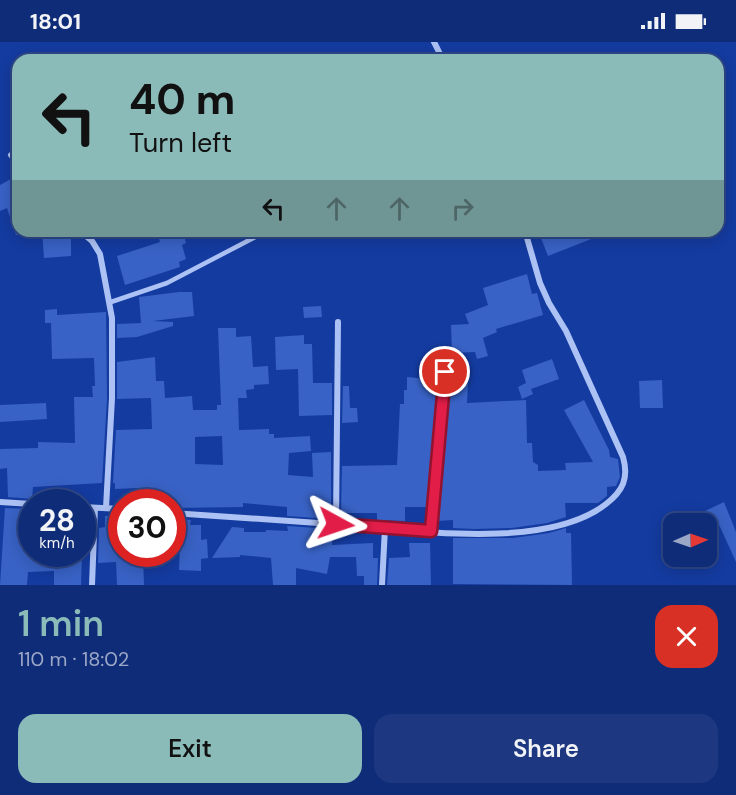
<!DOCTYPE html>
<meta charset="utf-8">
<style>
body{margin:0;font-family:"DM Sans",sans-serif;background:#1d3880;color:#f1f3f6;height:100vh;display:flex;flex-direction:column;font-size:22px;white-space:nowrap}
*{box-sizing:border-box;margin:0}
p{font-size:20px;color:#9ba7c6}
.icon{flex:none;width:33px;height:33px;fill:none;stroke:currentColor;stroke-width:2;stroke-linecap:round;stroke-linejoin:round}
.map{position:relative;height:543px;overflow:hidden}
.details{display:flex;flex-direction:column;background:#0f2c78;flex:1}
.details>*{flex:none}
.guide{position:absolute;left:12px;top:12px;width:712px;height:183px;border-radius:18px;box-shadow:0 3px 15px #0003,0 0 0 2px #2f488a;background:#8bbbb9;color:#111;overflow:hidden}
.needle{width:39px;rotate:88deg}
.fabs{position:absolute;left:663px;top:471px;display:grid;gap:12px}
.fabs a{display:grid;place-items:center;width:54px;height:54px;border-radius:12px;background:#0f2c78;box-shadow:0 3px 15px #0003,0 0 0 2px #2f488a;font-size:30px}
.speed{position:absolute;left:18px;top:447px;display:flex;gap:12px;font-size:30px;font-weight:700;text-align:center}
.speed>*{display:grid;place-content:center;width:78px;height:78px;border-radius:50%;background:#0f2c78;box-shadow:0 3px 15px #0003,0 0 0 2px #2f488a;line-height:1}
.speed small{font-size:15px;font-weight:400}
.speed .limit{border:9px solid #d22;background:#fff;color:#111}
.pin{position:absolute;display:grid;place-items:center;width:51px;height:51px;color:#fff;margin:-26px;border:3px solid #fff;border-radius:50%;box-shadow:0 2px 6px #0007}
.me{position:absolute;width:66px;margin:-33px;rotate:95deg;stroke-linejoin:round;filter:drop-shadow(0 0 4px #0008)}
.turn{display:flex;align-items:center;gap:21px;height:126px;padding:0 18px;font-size:27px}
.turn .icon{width:78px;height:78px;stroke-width:2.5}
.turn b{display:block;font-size:42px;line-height:51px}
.lanes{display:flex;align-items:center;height:57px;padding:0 18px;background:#0003;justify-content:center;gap:30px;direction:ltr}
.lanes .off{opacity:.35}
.round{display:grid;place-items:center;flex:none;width:63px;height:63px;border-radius:18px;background:#1d3880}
.summary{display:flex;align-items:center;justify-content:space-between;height:102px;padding:0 18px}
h1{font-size:36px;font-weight:600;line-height:45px;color:#8bbbb9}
.primary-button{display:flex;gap:12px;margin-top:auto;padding:12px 18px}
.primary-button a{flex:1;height:69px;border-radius:18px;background:#8bbbb9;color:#111;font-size:24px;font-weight:600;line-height:69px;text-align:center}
.primary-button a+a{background:#1d3880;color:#f1f3f6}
.status{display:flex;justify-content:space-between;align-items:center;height:42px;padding:0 30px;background:#0f2c78;direction:ltr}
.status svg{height:16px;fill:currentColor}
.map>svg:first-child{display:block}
</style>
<div class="status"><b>18:01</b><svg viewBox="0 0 49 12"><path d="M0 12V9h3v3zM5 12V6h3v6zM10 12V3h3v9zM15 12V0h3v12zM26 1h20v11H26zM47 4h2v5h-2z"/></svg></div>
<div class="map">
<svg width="736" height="543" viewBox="0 0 736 543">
<rect width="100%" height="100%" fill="#143ba0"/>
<!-- building -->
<g fill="#3862c5" fill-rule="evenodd">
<path d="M18 133V193H16L7 166 0 169V143Z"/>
<path d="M42 189H71V214L44 216Z"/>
<path d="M170 189H183L186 201 182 203 186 217 179 220 180 225 125 243 117 214 160 200 158 193Z"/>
<path d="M557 189H609V190L548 214 541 196Z"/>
<path d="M527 232 532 252 537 251 543 273 496 287 497 290 483 296 488 314 477 317 475 310 452 311 451 283 469 282 465 272 488 263 483 246Z"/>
<path d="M179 250H192L194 274 153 279 173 280V284L137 295 117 296V282L141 281 139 255Z"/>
<path d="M321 264 322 275 304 276 303 265Z"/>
<path d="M57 267V273L106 270 107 356 102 441 33 445 32 457 8 455 7 426 0 427V407L38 406V400L75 401 74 355H93L92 344H95L94 316 52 317 51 281H45V268Z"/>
<path d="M218 286H236V295L251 294 253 325 268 324 269 342 254 343V347L246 348 247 356H238L239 388 269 387V392H274V396L310 394 311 409 289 411 288 433 313 435 312 411 331 410V477L287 474V465L243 461V465L172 466V460H138L137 446 115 447V441H113L116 388 152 387 151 356 117 357V320L155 315 156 339H164L165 356 192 354 193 368H217V363H221ZM222 394 223 423 195 422V395Z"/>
<path d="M304 293V302H312L313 341H332V373L299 374 298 327 276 328 275 295Z"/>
<path d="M552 317 559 337 531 347 533 352 522 357 518 345 526 341 522 328Z"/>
<path d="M407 335 439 338 428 465H405V479L377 478V471H341L342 424 397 423 400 362H404V348H407Z"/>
<path d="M662 338 663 366H640L639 339Z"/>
<path d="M450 339 468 340 467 361 526 358 527 401H532L533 420 538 423V429L566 428 565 421 593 420 564 368 584 358 609 408 610 415 618 417 620 435 616 444 607 445V454L598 461H565L566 475 547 481 512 486 474 487 453 486V478L437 479Z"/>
<path d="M343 344H349L350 366H357L358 380 342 381Z"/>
<path d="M46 361 47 377 0 380V363Z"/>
<path d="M724 460 736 490V520L716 476 709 480 705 469Z"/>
<path d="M5 466 32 467 30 512H82L81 543H54V529L28 530 27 543H0Z"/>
<path d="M122 473V512H143L144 543H117L116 520 98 521 99 486 105 485V474Z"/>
<path d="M172 476 191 478 190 483H201V498L207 497 208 516 201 517V529L179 528 180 503H172Z"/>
<path d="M287 484 332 487V503L373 501V516H378L377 543H364V534H357L356 515H330L327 532 296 526V543H273L271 516 240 513V515L212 516 232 485 244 486V490H266V488L288 489Z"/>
<path d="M566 486V491H571L572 543 453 542V496H513L549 491Z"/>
<path d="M409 501H430L431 543H387L389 516 410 515Z"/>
</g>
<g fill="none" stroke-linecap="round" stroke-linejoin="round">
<!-- lane -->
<path stroke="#adc2f4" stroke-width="4.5" d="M111 260 167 241 261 192"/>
<!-- street -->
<g stroke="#adc2f4" stroke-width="6">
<path d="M434 0 443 18"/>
<path d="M11 113 18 122"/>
<path d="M80 189 92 199 100 212 112 276V356L106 466"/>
<path d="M0 460 32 462"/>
<path d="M82 465 122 467"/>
<path d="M172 471C226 475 279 478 332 482 407 487 545 510 606 462 623 449 629 436 623 415L566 289 549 261 540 241 525 189"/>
<path d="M336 482 338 280"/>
<path d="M431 489 445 330"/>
<path d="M92 543 95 466"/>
<path d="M382 543 385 486"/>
</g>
</g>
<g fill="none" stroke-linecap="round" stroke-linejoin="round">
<defs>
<path id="route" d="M336 482 431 489 445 330"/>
</defs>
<!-- route casing -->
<use href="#route" stroke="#92132f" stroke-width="15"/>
<!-- route -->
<use href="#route" stroke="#e11d48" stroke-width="10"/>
</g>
</svg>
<div class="fabs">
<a><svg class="needle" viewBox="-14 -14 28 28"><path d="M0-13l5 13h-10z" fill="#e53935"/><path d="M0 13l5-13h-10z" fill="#9ba7c6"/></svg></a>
</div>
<div class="speed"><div>28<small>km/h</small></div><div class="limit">30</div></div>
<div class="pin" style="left:445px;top:330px;background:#d93025"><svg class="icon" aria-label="arrive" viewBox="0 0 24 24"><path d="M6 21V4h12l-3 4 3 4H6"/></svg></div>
<svg class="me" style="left:336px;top:482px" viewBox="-20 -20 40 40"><path d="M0-17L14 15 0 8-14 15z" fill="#e11d48" stroke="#fff" stroke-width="4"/></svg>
<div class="guide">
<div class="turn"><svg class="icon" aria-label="left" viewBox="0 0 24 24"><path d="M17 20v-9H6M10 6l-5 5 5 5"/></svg><div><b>40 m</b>Turn left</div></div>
<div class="lanes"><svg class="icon" aria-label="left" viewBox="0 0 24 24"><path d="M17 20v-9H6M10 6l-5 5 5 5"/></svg><svg class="icon off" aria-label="ahead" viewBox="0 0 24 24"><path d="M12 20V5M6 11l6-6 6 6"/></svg><svg class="icon off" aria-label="ahead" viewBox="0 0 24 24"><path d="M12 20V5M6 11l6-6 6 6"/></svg><svg class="icon off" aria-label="right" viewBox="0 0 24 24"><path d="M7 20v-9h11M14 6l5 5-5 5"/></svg></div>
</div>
</div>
<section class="details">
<div class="summary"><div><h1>1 min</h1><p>110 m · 18:02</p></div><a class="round" style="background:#d93025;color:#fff"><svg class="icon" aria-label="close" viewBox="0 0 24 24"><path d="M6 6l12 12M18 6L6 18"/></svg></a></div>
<div class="primary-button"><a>Exit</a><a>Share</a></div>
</section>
